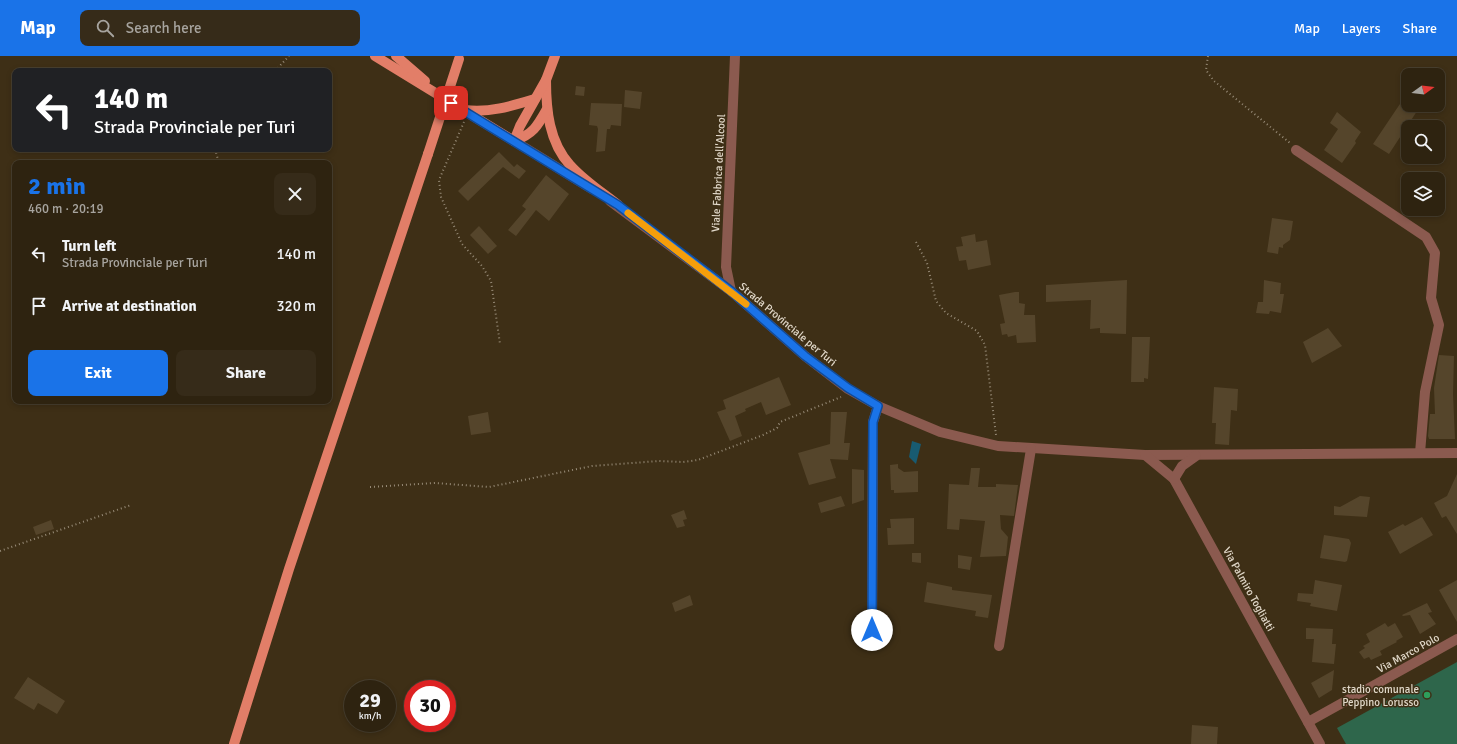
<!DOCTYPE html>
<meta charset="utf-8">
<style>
body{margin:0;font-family:Signika,sans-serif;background:#362b19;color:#f1f3f6;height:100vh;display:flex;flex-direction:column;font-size:15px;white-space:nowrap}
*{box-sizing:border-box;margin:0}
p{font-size:13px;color:#a7a49f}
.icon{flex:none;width:22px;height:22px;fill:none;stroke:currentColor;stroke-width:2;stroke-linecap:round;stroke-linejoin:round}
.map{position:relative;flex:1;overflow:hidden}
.panel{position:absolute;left:12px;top:104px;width:320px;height:244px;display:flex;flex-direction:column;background:#2e2310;border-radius:8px;box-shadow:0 2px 6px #0003,0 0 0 1px #494030}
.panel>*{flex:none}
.banner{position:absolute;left:12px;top:12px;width:320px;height:84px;border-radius:8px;box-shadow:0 2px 6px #0003,0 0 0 1px #494030;background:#202124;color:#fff;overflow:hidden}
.needle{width:26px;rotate:75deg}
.buttons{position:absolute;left:1401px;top:12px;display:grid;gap:8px}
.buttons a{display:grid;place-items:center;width:44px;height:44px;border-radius:8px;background:#2e2310;box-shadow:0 2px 6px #0003,0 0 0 1px #494030;font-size:20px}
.speed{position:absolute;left:344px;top:624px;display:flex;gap:8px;font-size:20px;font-weight:700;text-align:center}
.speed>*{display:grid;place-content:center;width:52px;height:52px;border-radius:50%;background:#2e2310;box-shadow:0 2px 6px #0003,0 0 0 1px #494030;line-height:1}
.speed small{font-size:10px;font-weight:400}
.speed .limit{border:6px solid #d22;background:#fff;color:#111}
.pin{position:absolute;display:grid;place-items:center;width:34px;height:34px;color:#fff;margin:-17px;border-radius:8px;box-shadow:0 2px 6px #0006}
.me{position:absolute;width:44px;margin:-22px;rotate:0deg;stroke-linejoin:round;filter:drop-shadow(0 0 3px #0008)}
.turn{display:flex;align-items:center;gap:14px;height:84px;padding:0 16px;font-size:18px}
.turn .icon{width:52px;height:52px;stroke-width:2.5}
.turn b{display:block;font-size:28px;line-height:34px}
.round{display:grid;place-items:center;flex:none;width:42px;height:42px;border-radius:8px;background:#362b19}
.overview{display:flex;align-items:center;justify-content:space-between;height:68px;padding:0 16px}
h1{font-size:24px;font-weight:700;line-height:30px;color:#1a73e8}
.cta{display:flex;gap:8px;margin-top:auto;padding:8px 16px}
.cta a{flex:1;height:46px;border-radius:8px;background:#1a73e8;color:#fff;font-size:16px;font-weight:700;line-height:46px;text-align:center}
.cta a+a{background:#362b19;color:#f1f3f6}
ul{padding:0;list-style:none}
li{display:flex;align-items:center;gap:12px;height:52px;padding:0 16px}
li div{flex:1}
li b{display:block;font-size:15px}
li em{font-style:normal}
header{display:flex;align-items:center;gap:24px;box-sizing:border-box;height:56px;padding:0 20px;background:#1a73e8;color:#fff}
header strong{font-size:19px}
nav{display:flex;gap:22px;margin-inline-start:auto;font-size:14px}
.search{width:280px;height:36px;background:#362b19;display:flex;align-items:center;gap:10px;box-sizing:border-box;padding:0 14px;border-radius:8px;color:#a7a49f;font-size:15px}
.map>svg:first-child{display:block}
</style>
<header>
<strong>Map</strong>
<div class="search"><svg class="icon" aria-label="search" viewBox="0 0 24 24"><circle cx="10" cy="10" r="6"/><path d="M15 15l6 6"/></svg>Search here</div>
<nav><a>Map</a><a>Layers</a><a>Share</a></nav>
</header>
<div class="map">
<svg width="1457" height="688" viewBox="0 0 1457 688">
<rect width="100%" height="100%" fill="#3e2f16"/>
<!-- green -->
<path fill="#2e664b" d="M1457 606V688H1346L1337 672Z"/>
<!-- water -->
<path fill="#185b71" d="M912 385 921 388 916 408 909 401Z"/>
<!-- building -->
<g fill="#55452b">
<path d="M576 30 585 31 584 40 575 39Z"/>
<path d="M625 34 642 36 640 53 624 51Z"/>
<path d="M1408 36V49H1421L1389 98 1373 88Z"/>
<path d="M591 47 622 48 621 70 611 69 610 73H607L605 95 596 96 598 73 597 70 589 69Z"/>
<path d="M1337 56 1361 76 1355 85 1356 87 1342 107 1324 94 1338 73 1330 67Z"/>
<path d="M499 96 514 111 517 108 526 115 519 123 503 111 468 145 458 135Z"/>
<path d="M546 119 569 138 549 165 536 154 516 180 508 174 526 153 522 150Z"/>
<path d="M1272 162 1293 165 1290 184 1283 189V192L1279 191 1278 198 1267 196Z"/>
<path d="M479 170 497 190 488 198 470 179Z"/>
<path d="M975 178 976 186 987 184 991 209 968 214 966 204 959 205 956 191 963 190 961 181Z"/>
<path d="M1127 224 1126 278 1100 277V272L1090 273 1091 244 1046 246V229Z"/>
<path d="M1264 224 1281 227 1280 238H1284L1281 257 1270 255 1269 258 1256 257 1258 246H1263Z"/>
<path d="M1015 236H1019V247L1025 248 1024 259H1035L1036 286 1017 287 1016 279 1008 281 1007 278 1002 279 1000 268 1005 267 999 239Z"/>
<path d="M1328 272 1342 290 1312 307 1303 286Z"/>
<path d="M1132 281H1150L1148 323 1144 322V326H1131Z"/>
<path d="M1439 299 1454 300 1453 338 1455 383H1429L1428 380 1430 358H1435L1434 332Z"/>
<path d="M779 321 791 349 766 359 761 346 745 353 746 355 735 360 742 380 730 385 717 356 726 353 723 344Z"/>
<path d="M1214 331 1238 333 1237 355 1231 354 1229 389 1215 388 1216 367H1212Z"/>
<path d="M488 356 491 376 471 379 468 360Z"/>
<path d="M831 356H847L844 387H850L848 404 830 403 836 422 809 429 798 397 830 388Z"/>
<path d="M898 408V412L904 416 918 415V436L894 437V434H891L890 409Z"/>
<path d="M971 412H980L978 431H996V428L1018 429 1014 460 1000 459 1001 473 1008 481 1006 500 980 501 985 465 960 463 959 474 947 473 949 428 969 429Z"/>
<path d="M852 413 864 414V444L852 448Z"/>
<path d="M1457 418V478L1446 460 1442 462 1434 447 1447 440Z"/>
<path d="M841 440 845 450 821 457 818 447Z"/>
<path d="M1360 440 1370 441 1367 461 1334 459V450L1340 451Z"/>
<path d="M684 454 687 463 683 464 685 470 677 472 671 459Z"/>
<path d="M1422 461 1433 479 1400 498 1388 476 1403 468 1405 470Z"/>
<path d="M914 462V488L888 489 887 472H891L890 463Z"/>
<path d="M51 464 54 473 36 479 33 471Z"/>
<path d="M1324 479 1349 483 1351 487 1347 505 1345 506 1320 502Z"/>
<path d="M912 497H921V507L912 506Z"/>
<path d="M958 499 972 501 970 514 958 512Z"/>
<path d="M1315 524 1342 529 1337 555 1310 550 1311 547 1297 545 1298 537 1313 538Z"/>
<path d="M1457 524V566L1439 534Z"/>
<path d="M927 526 952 531V534L992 539 988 562 975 560 976 555 924 546Z"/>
<path d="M690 539 693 549 675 556 672 547Z"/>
<path d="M1427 547 1432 556 1428 557 1436 568 1420 578 1410 559 1403 560 1402 559Z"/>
<path d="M1385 567 1388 571 1395 567 1403 581 1396 585 1397 586 1380 595 1382 599 1371 604 1369 601 1364 603 1359 596 1365 592 1363 590 1370 586 1366 578Z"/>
<path d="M1306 572 1333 573 1332 588H1336L1334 608 1312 606 1314 583H1306Z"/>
<path d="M1334 614 1332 634 1319 642 1311 627Z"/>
<path d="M28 621 65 645 57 658 38 647 34 654 14 642Z"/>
<path d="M1192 669 1218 671 1217 688H1191Z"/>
</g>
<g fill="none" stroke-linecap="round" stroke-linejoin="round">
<!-- path -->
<g stroke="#978b77" stroke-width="2" stroke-dasharray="1 3" stroke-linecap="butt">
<path d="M1208 0 1206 14 1214 25 1290 87"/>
<path d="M275 15 289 0"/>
<path d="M464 66 439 124 441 141 462 188 482 210 491 225 500 288"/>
<path d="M215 93 219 107"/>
<path d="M916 186 927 207 936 245 946 257 977 275 985 289 996 379"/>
<path d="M370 431 435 427 489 431 592 410 659 405 683 406 698 404 763 379 777 372 780 366 841 341"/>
<path d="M0 495 131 449"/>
</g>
<!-- minor -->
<g stroke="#8b5a4f" stroke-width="10">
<path d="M514 85 592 133"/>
<path d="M1296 94 1426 181 1435 197 1431 242 1439 269 1425 336 1420 397"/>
<path d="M610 145 731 235 805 300 848 333 878 350 940 376 998 390 1145 399 1457 397"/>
<path d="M731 235 726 211 735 0"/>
<path d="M1145 399 1174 423 1320 688"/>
<path d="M1174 423 1182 410 1196 400"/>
<path d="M872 574 873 366 878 350"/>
<path d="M999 590 1031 393"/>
<path d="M1308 666 1457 583"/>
</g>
<!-- major -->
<g stroke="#e27e68" stroke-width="10">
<path d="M375 0 514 85"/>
<path d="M396 0 425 25"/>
<path d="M546 24C546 54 549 86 570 109 583 124 603 137 618 149"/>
<path d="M465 54C490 57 512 50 535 43"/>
<path d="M514 85 520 70 546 24 555 0"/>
<path d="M514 85C533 78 537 71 547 53"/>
<path d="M234 688 289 513 428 98"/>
</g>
<!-- major-bridge -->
<path stroke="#e27e68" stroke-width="10" d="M428 98 459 3"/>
</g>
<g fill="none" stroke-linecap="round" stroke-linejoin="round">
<defs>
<path id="route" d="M451 47 618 149 731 235 805 300 848 332 878 350 873 366 872 574"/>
</defs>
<!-- route casing -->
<use href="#route" stroke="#114b97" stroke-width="10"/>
<!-- route -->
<use href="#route" stroke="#1a73e8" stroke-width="7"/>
<!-- slow -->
<path stroke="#f59e0b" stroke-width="7" d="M628 157 746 248"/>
</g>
<!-- markers -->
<circle fill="#2e9e5b" stroke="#3e2f16" stroke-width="1.5" cx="1427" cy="639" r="4"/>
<g text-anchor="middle" stroke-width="3" stroke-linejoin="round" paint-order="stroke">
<!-- street labels -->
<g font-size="11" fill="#e1d8c9" stroke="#3e2f16">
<text transform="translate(718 117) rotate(-87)" y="4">Viale Fabbrica dell'Alcool</text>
<text transform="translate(788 268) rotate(40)" y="4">Strada Provinciale per Turi</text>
<text transform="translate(1249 533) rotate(61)" y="4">Via Palmiro Togliatti</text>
<text transform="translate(1408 597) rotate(-29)" y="4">Via Marco Polo</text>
</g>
<!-- poi labels -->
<g font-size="11" fill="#e1d8c9" stroke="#3e2f16" text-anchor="end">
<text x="1419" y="637">stadio comunale<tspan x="1419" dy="13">Peppino Lorusso</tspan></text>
</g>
</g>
</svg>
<div class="buttons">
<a><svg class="needle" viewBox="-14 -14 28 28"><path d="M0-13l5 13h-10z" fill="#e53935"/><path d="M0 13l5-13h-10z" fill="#a7a49f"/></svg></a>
<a><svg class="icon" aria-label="search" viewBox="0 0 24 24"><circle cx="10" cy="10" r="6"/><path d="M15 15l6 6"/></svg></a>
<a><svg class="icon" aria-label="layers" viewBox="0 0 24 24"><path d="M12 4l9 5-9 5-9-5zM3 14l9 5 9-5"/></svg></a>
</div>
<div class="speed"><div>29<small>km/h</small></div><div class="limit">30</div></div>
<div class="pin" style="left:451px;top:47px;background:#d93025"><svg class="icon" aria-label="arrive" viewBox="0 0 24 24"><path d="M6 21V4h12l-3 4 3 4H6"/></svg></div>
<svg class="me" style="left:872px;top:574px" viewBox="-20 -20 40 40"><circle r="19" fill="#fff"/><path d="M0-13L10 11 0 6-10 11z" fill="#1a73e8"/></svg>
<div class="banner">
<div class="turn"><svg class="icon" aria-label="left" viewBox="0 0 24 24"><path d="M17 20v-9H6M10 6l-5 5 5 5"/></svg><div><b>140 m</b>Strada Provinciale per Turi</div></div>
</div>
<section class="panel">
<div class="overview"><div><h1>2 min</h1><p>460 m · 20:19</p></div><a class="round"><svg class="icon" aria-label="close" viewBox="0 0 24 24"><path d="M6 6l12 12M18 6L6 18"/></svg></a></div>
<ul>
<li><svg class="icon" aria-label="left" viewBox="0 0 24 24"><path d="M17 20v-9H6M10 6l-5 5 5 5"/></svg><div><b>Turn left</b><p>Strada Provinciale per Turi</p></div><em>140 m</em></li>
<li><svg class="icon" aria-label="arrive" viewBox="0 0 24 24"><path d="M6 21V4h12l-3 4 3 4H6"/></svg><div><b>Arrive at destination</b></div><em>320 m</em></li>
</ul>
<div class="cta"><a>Exit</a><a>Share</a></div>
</section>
</div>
